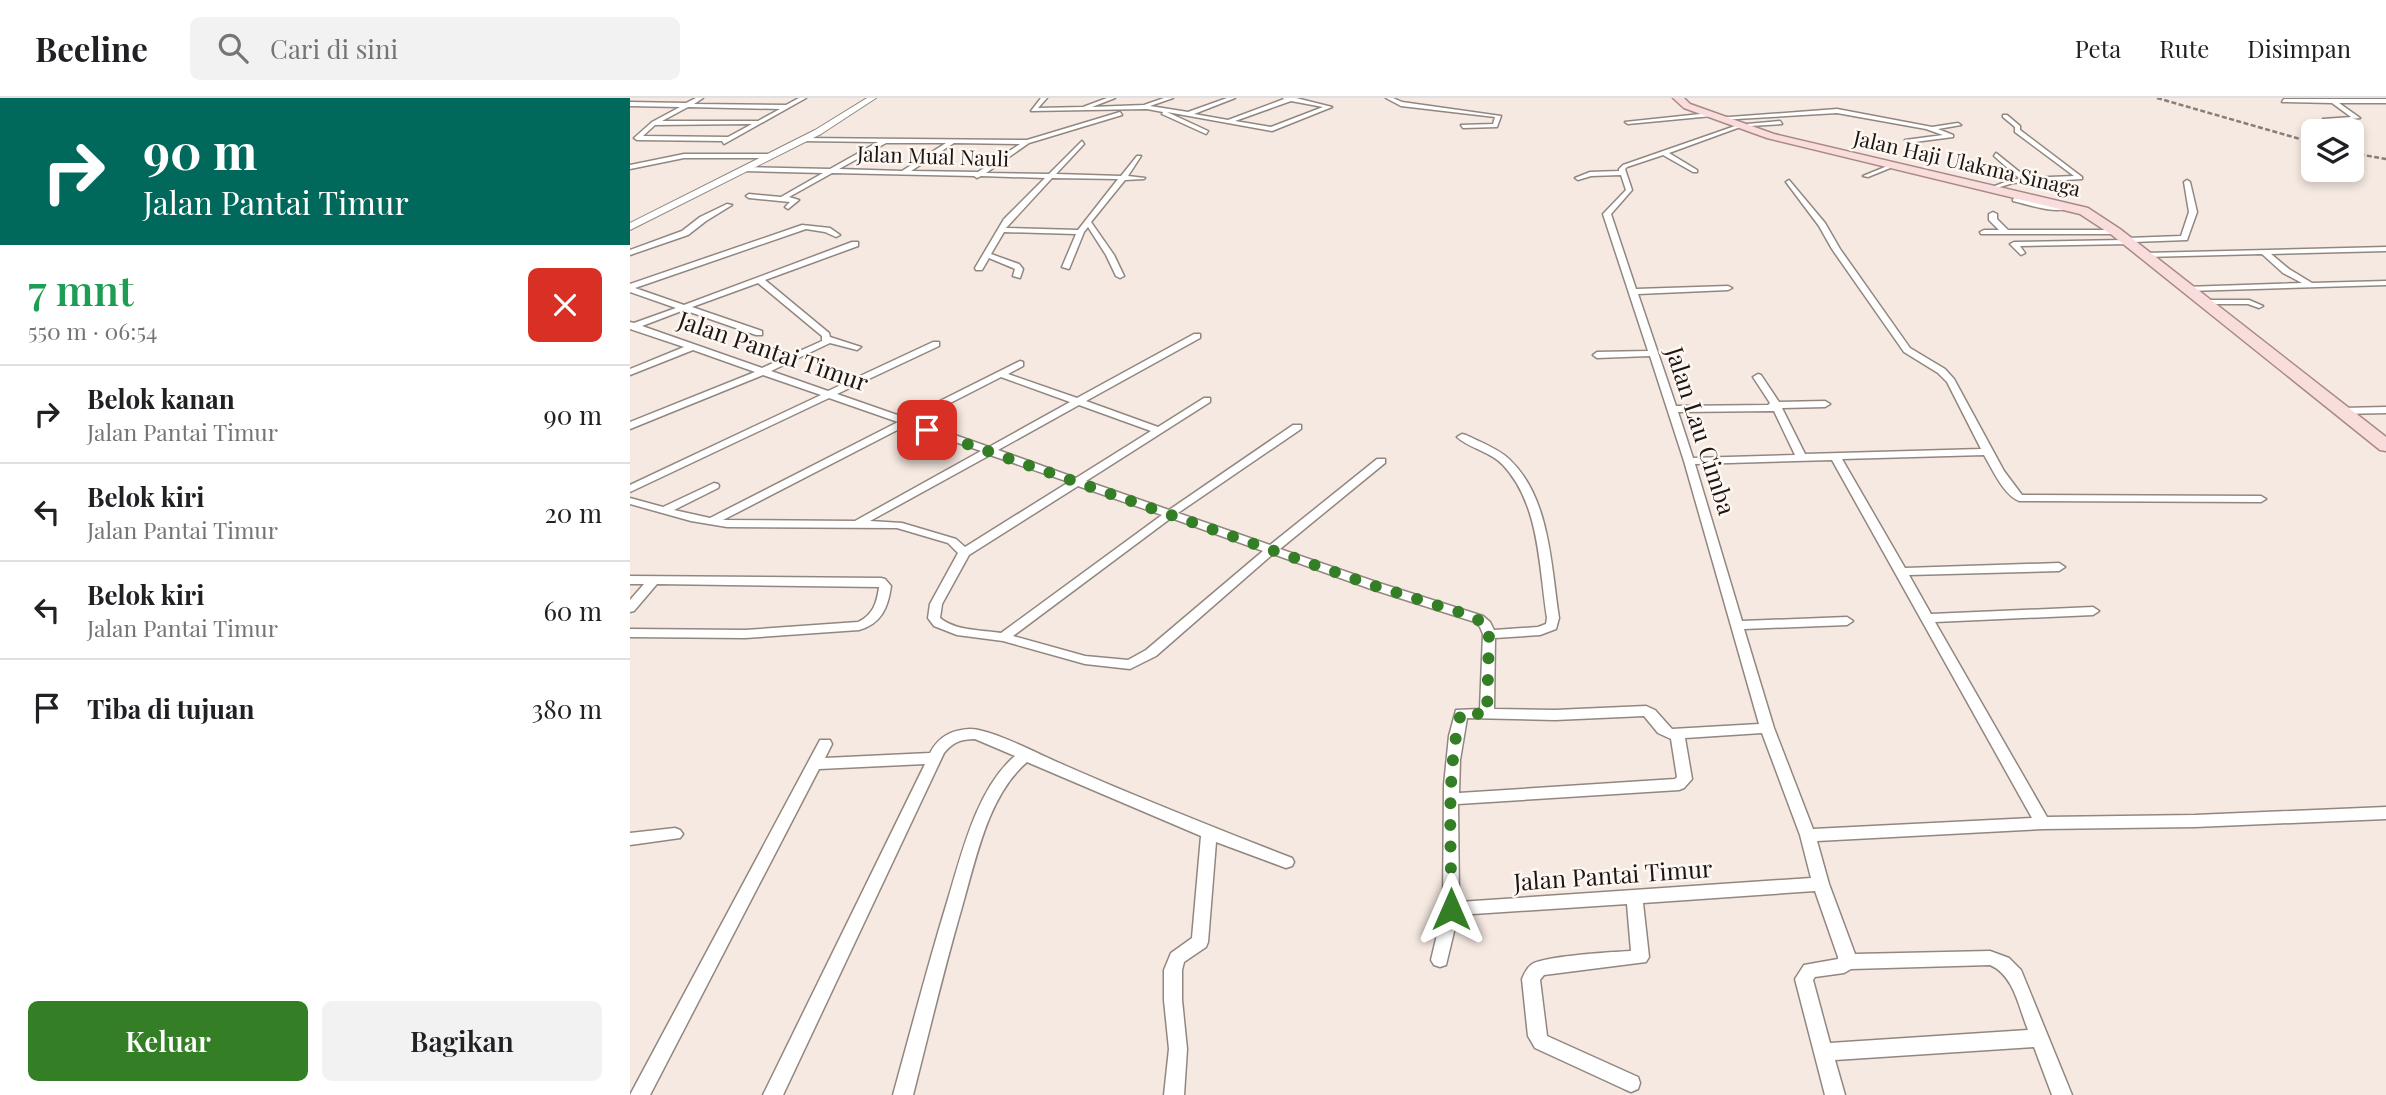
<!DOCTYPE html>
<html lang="id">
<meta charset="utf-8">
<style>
body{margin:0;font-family:"Playfair Display",serif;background:#f2f2f2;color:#202124;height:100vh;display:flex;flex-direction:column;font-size:26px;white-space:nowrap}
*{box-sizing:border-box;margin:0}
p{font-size:23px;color:#757577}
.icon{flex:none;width:38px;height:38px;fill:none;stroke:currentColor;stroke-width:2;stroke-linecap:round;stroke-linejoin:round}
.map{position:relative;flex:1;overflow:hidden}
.sheet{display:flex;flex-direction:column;background:#fff;width:630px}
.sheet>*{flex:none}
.hud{background:#00695c;color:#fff;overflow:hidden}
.buttons{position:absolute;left:1671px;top:21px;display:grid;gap:14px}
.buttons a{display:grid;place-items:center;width:63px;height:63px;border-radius:10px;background:#fff;box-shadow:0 4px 10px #0003;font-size:35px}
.pin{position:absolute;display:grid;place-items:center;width:60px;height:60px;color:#fff;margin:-30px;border-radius:14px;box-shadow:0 4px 10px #0006}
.me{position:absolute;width:77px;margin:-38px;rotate:0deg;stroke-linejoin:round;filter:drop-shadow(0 0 5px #0008)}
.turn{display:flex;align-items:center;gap:24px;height:147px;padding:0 28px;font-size:32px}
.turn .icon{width:91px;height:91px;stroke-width:2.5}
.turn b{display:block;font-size:49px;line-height:60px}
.round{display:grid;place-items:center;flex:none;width:74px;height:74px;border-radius:10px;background:#f2f2f2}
.overview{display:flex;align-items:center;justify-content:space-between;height:119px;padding:0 28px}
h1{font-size:42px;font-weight:600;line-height:52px;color:#1e9e55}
.button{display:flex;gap:14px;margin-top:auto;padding:14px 28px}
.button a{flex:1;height:80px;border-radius:10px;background:#347f26;color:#fff;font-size:28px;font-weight:600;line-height:80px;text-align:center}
.button a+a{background:#f2f2f2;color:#202124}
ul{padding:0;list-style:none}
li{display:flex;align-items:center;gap:21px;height:98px;padding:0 28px;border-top:2px solid #e0e0e0}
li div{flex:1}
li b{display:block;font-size:26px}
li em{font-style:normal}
header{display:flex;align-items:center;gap:42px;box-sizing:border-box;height:98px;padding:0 35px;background:#fff;border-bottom:2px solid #e0e0e0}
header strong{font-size:33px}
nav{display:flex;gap:38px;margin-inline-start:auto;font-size:24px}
.search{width:490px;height:63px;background:#f2f2f2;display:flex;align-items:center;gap:18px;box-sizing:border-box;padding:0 24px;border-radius:10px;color:#757577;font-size:26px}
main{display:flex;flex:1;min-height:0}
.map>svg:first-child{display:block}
</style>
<header>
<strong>Beeline</strong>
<div class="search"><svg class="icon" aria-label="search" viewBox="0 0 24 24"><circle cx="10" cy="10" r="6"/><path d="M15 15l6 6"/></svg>Cari di sini</div>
<nav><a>Peta</a><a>Rute</a><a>Disimpan</a></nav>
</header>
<main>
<section class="sheet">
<div class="hud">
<div class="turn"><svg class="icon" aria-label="right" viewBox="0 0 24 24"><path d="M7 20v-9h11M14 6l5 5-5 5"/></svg><div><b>90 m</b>Jalan Pantai Timur</div></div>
</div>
<div class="overview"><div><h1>7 mnt</h1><p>550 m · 06:54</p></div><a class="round" style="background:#d93025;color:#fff"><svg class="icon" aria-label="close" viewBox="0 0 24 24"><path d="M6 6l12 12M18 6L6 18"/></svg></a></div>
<ul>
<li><svg class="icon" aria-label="right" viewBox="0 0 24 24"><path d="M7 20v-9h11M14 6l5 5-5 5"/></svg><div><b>Belok kanan</b><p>Jalan Pantai Timur</p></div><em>90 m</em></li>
<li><svg class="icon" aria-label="left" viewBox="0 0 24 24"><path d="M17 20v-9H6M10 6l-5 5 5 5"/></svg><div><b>Belok kiri</b><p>Jalan Pantai Timur</p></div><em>20 m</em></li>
<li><svg class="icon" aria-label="left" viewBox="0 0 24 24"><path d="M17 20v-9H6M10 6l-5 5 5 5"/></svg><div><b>Belok kiri</b><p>Jalan Pantai Timur</p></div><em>60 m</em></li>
<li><svg class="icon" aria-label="arrive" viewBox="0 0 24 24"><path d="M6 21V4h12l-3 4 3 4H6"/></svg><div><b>Tiba di tujuan</b></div><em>380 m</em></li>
</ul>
<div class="button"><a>Keluar</a><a>Bagikan</a></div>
</section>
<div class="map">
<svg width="1756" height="997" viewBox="0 0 1756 997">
<rect width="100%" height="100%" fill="#f5e9e1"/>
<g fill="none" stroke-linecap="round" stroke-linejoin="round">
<defs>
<g id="minor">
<path d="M66 0H73L64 6 156 7 169 0H176L94 46 92 43 7 42 4 40 22 24 50 9 0 8V4L56 5ZM58 9 150 11 128 23H32ZM122 26 98 39 13 38 25 27Z"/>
<path d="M411 0H417L408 10 453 9 477 0H485L462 9 514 7 534 0H543L520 8 558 14 597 0H605L564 16 598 22 654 1 653 0H666L702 9 642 33 537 14 578 33 576 36 532 16 533 14 517 11 401 13ZM661 3 693 9 641 29 605 23Z"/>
<path d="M756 0H763L772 4 871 18 867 29 833 30 831 27 863 26 865 19 771 8Z"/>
<path d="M1654 1H1756V5H1709L1730 20 1698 24 1695 27 1692 25 1693 21 1721 19 1702 5 1652 4Z"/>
<path d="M1207 11 1302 29 1328 25 1331 27 1308 31 1323 37V39L1277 45 1275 42 1313 37 1296 31 1207 15 1089 22 1086 20Z"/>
<path d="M490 14 492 17 399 45 356 75 419 76 452 43 454 46 426 76 491 78 507 58H511L498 78 515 80 514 81 495 82 461 124 484 157 494 178 490 180 486 178 476 157 458 129 454 134 439 171 432 169 446 136 374 134 361 156 389 166 393 171 390 180 383 178 385 171 383 170 359 160 352 172H346L345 170 374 121 415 80 351 78 347 80 344 78 202 75 159 99 169 102 158 111 155 109 160 104 119 100 116 98 119 96 151 99 193 75 113 73 110 71 113 69 200 71 248 44 171 43 173 40 397 42ZM256 45H316L272 73 209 71ZM324 45 390 46 348 74 281 73ZM422 80 488 81 448 132 376 130Z"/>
<path d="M1080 15 1082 18 998 26 995 24Z"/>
<path d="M1373 17H1377L1390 28V32L1452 79V81L1383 85 1360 92V90L1380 82 1390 81 1364 58 1366 55 1397 80 1444 78 1385 34V29L1373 19Z"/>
<path d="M1150 23 1152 26 1120 28 1117 26Z"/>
<path d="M1108 27 1113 28 1039 55 1067 72V74H1063L1033 57 997 69 995 71 1002 92 981 116 1006 191 1098 188 1102 190 1098 192 1008 196 1046 308 1138 307 1140 305 1123 279 1128 276 1131 277 1149 304 1195 303 1200 306 1195 309 1152 310 1175 356 1351 351 1317 284 1308 275 1274 254 1202 151 1189 128 1156 84 1159 82 1195 125 1210 151 1280 250 1315 271 1324 281 1374 373 1392 397 1631 398 1636 401 1631 404 1389 403C1373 396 1363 372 1354 357L1212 361 1275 470 1429 465 1435 469 1429 473 1279 477 1301 516 1463 509 1469 513 1463 517 1305 524 1417 719 1565 717 1756 709V721L1565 729 1413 731 1187 743 1199 786 1225 856 1360 853 1379 860 1391 872 1442 997H1422L1404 949 1205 962 1215 997H1195L1165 881 1174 867 1208 861V859L1185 793 1013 805 1019 859 1016 864 914 877 910 882 917 938 1008 979 1010 985 1008 991 1001 994 994 991 905 950 898 938 892 881C894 876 897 870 901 867 911 858 983 854 1001 853L997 806 828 817 816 867 810 869 804 867 801 862 813 811 814 687 819 638 826 612 850 611 853 536 850 529 845 524 741 491 643 456 526 558 500 571 455 566 373 543 327 537 304 528 298 520 300 506 328 455 318 445 267 430 97 429 61 423 0 406V400L33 409 84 385 88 386 89 388 88 390 44 412 80 420 268 324 199 300 0 394V387L191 297 133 277 0 331V324L125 274 63 252 0 277V271L54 249 0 231V224L4 225 46 210 0 194V186L172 127 200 130 210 137 206 139 195 134 176 131 5 190 54 207 222 144H228V148L135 182 199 235 200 239 231 249 227 252 200 245 141 273 198 293 303 244H309V248L207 296 276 320 390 263 393 264V268L378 276 447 300 564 236H570V240L456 303 528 329 574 300H580V304L456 383 539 412 663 327H671V331L548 415 640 447 747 361H755V365L650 451 749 485 853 518 860 524 864 532 908 529 916 526 917 520C909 470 910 406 873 367 860 353 840 351 827 339L832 336 836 337C850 344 867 350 879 361 920 399 921 468 929 520L926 531 910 537 865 540 864 611 925 612 1016 608 1025 612 1042 631 1129 626 1054 363 1020 258 967 260 963 257 967 254 1018 253 973 116 996 92 991 77 961 78 948 82 945 80 960 74 989 73V71L993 67ZM128 185 192 238V243L132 270 12 228 54 212 126 237H132V233L62 209ZM371 279 440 304 359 349 285 323ZM449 307 521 333 446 380 368 352ZM1144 313 1165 357 1063 360 1048 314ZM277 327 351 353 225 423 93 422ZM360 357 439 384 335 449 326 441 272 425 240 423ZM1202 362 1402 720 1183 731 1144 630 1114 531 1217 527 1223 523 1217 519 1112 523 1065 366ZM448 388 532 417 371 535C351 532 326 533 310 520L312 506 339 457ZM541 420 633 453 516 552 498 562 455 558 383 538ZM1014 618 1028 635 1041 641 1047 679 1045 681 829 695 830 662 837 620 925 622ZM1132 635 1170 737 1181 780 829 804 828 706 1049 692 1054 690 1062 681 1055 640ZM1360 867C1384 877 1389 910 1398 932L1200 945 1183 882 1185 879 1214 875 1221 871Z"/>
<path d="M54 56H137L140 58 137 60H54L0 71V67Z"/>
<path d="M1260 67 1265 68 1238 79 1233 78Z"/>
<path d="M1557 82 1560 84 1567 114 1557 142 1503 144 1499 146 1390 148 1395 155 1391 157 1380 146 1384 144 1493 142 1497 140 1551 138 1559 114 1554 84Z"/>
<path d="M1385 100 1440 110C1424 116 1400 107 1383 103V101Z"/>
<path d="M97 106 102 107 76 123 58 137 0 157V152L52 133 70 119Z"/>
<path d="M1363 114 1367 116V121L1378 132H1486L1490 134 1486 136H1351L1350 134 1354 132H1369L1359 122V116Z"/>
<path d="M1756 149V153L1641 156 1659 171 1682 185 1756 183V187L1558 193H1555V189L1672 185 1653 175 1632 156 1515 159 1511 157 1515 155Z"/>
<path d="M1571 202H1619L1633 208 1629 210 1618 206H1571Z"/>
<path d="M1756 309V315L1712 316 1707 313 1712 310Z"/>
<path d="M0 478 251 480 255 481 261 488C258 510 251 526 229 532L115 540 0 539V531L115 532 228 524C243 517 247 505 249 489L27 486 4 513 0 514V502L14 486H0Z"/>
<path d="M340 631C362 631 412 658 434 667 509 700 585 730 662 760L664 764 662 768 656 770 586 744 578 844 576 849 554 864 552 872V902L557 951 554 997H534L539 951 534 902V872L541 855 562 840 571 738 397 664C358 697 346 761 332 809 314 871 299 934 283 997H263C281 932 298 866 318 801 332 755 347 690 385 658L345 641C331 641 323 644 314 655L153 997H133L295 666 189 671 20 997H0L190 642H200L202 646 195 660 300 655C309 638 322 632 340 631Z"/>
<path d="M45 730 50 732 53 736 50 740 0 747V735Z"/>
</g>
<path id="tertiary" d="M237 0H246L191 36 0 132V125L185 32Z"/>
<path id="primary" d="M1043 0H1054L1060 6 1144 36 1458 110 1490 131 1756 339V353L1750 352 1482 137 1450 116 1137 40 1054 10Z"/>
</defs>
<!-- minor casing -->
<use href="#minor" stroke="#928780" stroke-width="3"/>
<!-- tertiary casing -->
<use href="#tertiary" stroke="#928780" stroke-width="2"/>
<!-- primary casing -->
<use href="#primary" stroke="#a98987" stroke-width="3"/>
<!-- minor -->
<use href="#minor" fill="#fff" fill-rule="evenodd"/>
<!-- tertiary -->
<use href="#tertiary" fill="#fff" fill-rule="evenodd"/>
<!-- primary -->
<use href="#primary" fill="#f9dddc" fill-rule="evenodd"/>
<!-- rail -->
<g stroke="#867e79" stroke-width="2.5" stroke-dasharray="5 2.5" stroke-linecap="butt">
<path d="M1527 0 1684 45"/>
<path d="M1722 55 1756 61"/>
</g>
</g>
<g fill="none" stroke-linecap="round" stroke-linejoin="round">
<!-- route -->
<path stroke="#347f26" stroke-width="12" stroke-dasharray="0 21.6" d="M297 332 745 488 842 518 856 527 859 536 857 616 831 615C815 677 822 747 821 811"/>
</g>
<g text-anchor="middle" stroke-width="5" stroke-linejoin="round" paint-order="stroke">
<!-- far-street labels -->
<g font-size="21" fill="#1b1715" stroke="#fff7f2">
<text transform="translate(303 59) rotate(2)" y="7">Jalan Mual Nauli</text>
<text transform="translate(1337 66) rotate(13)" y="7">Jalan Haji Ulakma Sinaga</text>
</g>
<!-- street labels -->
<g font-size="24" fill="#1b1715" stroke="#fff7f2">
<text transform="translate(143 254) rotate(19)" y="8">Jalan Pantai Timur</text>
<text transform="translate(1070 333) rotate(72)" y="8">Jalan Lau Cimba</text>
<text transform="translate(983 778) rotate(-4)" y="8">Jalan Pantai Timur</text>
</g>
</g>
</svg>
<div class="buttons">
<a><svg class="icon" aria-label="layers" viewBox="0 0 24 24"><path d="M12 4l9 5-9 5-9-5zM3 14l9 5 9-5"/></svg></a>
</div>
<div class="pin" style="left:297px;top:332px;background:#d93025"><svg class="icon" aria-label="arrive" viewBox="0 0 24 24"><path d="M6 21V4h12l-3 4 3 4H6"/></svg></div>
<svg class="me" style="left:821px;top:811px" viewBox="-20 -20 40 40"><path d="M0-17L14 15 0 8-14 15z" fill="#347f26" stroke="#fff" stroke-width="4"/></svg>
</div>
</main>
